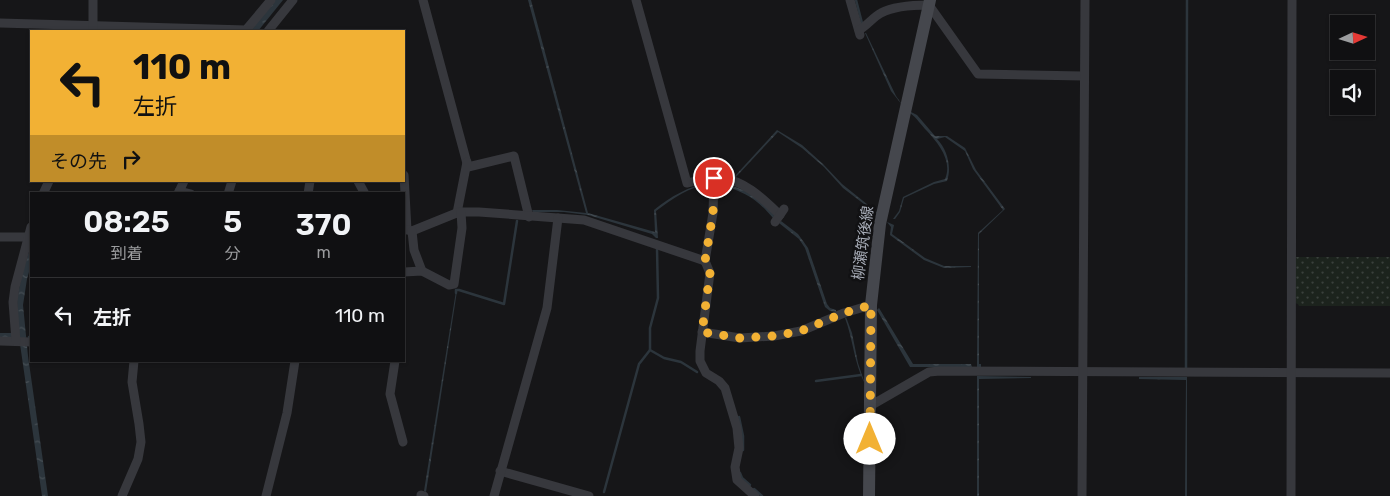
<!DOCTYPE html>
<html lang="ja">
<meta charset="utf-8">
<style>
body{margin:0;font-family:Rubik,"Noto Sans JP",sans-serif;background:#1e1e20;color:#f1f3f6;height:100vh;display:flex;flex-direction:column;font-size:19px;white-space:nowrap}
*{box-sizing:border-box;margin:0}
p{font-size:16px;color:#9c9d9f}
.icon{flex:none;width:28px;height:28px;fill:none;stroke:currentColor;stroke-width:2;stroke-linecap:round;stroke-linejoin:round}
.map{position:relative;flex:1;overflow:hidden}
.panel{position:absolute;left:30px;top:192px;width:375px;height:170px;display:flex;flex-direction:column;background:#101012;border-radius:0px;box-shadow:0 1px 4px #0004,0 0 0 1px #303032}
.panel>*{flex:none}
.hud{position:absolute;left:30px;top:30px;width:375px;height:152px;border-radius:0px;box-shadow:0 1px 4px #0004,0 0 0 1px #303032;background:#f2b134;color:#111;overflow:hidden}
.needle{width:32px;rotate:86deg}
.fabs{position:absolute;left:1330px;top:15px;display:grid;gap:10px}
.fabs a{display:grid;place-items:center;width:45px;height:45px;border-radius:0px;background:#101012;box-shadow:0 1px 4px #0004,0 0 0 1px #303032;font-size:25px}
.pin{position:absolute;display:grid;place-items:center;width:42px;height:42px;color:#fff;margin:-21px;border:2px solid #fff;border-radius:50%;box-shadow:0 1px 5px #0007}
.me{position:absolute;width:55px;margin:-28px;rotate:0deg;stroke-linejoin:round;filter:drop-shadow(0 0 4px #0008)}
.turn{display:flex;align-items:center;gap:18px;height:105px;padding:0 20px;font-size:22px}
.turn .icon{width:65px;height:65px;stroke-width:2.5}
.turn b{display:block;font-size:35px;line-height:42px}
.then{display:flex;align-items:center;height:48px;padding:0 20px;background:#0003;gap:10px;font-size:19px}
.eta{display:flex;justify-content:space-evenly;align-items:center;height:85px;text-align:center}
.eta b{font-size:30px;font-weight:600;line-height:35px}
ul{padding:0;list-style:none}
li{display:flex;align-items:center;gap:15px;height:75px;padding:0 20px;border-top:1px solid #303032}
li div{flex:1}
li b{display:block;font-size:19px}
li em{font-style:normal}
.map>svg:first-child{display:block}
</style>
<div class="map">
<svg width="1390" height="496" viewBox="0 0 1390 496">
<defs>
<pattern id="grass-dots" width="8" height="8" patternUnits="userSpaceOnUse" patternTransform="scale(1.25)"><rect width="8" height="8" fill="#1c231d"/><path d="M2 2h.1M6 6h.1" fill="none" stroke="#3a403c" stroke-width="1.8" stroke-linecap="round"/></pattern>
<pattern id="water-ripples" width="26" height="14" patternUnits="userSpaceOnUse" patternTransform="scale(1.25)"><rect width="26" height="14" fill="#2c353c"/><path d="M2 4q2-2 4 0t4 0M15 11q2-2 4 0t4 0" fill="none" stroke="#485056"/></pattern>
</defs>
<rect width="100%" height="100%" fill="#161618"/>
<!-- grass -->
<path fill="url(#grass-dots)" d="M1295 257H1390V306H1299L1298 304 1295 303Z"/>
<!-- water -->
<g fill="url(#water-ripples)">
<path d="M275 0H283L258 31H248Z"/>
<path d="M528 0H531L588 213 655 232 654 210C671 196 688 187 710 182V184C690 186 672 199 656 211L658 238H656L652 234 588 215 564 212H533L532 210H557L586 213Z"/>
<path d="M865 33H866L896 96 903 106 891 91Z"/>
<path d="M911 112 917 115 935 136H947L965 148 976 170 1005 209 979 234V364H981V367H977V364L978 233 1003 210 973 169 965 151 945 137 937 139C947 149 952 167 947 181L934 184 904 198 900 212 895 219H893L899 211 903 197 934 182 945 179C953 161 938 143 927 131 921 125 917 118 910 113Z"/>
<path d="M777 130 802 145 823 164 842 184 878 213 877 214 843 188 824 167 802 148 778 132 735 178 734 177Z"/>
<path d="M722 182 749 192 775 215 773 218C757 199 745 192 721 185Z"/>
<path d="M781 221 798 234 808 248 827 304 830 308 836 310V312L830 311 825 307 805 248 799 239 779 223Z"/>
<path d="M887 222 894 225 892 234 925 258 944 266H971V267L944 268 924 260 890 235 891 227Z"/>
<path d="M31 245V265L27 279 23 305 28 356 48 496H42L19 337H0V333H18L17 299 22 274Z"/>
<path d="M456 291H457L426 492 424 491Z"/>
<path d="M879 308 913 364H971L972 367H910L877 310Z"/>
<path d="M846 317 852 333 858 363 865 384C854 363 853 339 845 318Z"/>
<path d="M977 376 1031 377V378L979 379V496H977Z"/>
<path d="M1139 377H1187V496H1185L1186 380 1139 379Z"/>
</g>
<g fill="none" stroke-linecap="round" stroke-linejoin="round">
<!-- stream -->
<g stroke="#2c353c" stroke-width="2.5">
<path d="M856 0 862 23"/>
<path d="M657 248 658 298 650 328V350L664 358 681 362 697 372"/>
<path d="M456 293V290H459L504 304 517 221"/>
<path d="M29 337H31"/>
<path d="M1186 368 1187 0"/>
<path d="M816 381 861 375"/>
<path d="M739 417 743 436V450"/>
<path d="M740 473 742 478 750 485"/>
<path d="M754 489 762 496"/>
<path d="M604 492 639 364 650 350"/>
</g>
<!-- street -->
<g stroke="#37383d" stroke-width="9">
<path d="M423 0 468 167 514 156 529 217"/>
<path d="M636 0 687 183C698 181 710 176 721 178 746 181 763 199 780 215"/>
<path d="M850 0 860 35"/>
<path d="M0 23 246 30 271 0"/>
<path d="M859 30C867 26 873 17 881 13 894 6 914 5 929 5L978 74 1083 76"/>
<path d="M93 31V0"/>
<path d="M268 31 293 0"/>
<path d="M404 175 407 230"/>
<path d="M714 178 713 213 705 261 710 273 700 351V361L706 373 719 381 725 388 737 428 739 448 735 467 737 480 755 496"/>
<path d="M358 181 365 194"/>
<path d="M179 191 191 194"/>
<path d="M43 194 49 181"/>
<path d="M178 194 184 181"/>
<path d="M228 194 232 181"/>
<path d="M308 194 310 181"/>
<path d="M457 213 467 162"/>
<path d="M775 222 784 209"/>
<path d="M404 229 412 231 459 212H479L584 220 705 261"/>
<path d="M412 231 414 250 422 271"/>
<path d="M0 237H29"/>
<path d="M404 272 422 271 449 285 454 284 462 228 461 212"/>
<path d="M702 332 740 338 774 336 801 331 844 313 871 305"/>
<path d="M0 341 31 342"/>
<path d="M16 341 13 302 15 287 31 227"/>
<path d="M395 361 390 394 403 442"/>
<path d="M870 406 929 372 940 371 1390 373"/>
<path d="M500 471 589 496"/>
<path d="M421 495 424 496"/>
<path d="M122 496 138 459 141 442 139 424 132 382 134 361"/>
<path d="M266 496 287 413 295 361"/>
<path d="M494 496 547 308 558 218"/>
<path d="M1082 496 1085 0"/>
<path d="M1291 496 1292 0"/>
</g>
<!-- secondary -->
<path stroke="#45474d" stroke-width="12" d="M869 496 871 305 880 224 930 0"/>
</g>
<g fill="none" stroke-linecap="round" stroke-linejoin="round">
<!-- route -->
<path stroke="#f2b134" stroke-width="9" stroke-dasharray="0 16.2" d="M714 178 713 213 705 261 710 273 702 332 740 338 774 336 801 331 844 313 871 305 870 439"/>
</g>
<g text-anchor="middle" stroke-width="5" stroke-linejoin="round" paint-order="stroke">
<!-- street labels -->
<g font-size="15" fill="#a8adb8" stroke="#111113">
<text transform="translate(863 243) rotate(-82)" y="5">柳瀬筑後線</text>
</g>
</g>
</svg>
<div class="fabs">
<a><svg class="needle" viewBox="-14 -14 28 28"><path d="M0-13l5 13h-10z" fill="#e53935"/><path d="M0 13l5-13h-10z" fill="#9c9d9f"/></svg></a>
<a><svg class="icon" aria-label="sound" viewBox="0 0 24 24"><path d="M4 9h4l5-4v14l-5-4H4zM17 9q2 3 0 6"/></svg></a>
</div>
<div class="pin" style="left:714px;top:178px;background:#d93025"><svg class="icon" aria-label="arrive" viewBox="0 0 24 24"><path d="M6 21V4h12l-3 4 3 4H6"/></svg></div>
<svg class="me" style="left:870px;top:439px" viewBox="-20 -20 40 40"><circle r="19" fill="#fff"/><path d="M0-13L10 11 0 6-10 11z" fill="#f2b134"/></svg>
<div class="hud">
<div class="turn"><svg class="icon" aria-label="left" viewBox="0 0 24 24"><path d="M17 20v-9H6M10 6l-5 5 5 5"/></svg><div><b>110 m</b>左折</div></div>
<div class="then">その先<svg class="icon" aria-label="right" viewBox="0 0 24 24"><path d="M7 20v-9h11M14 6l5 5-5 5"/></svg></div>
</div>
<section class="panel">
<div class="eta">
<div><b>08:25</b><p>到着</p></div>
<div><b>5</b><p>分</p></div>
<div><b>370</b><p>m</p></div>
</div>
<ul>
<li><svg class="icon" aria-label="left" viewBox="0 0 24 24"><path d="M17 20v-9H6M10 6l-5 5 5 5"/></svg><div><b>左折</b></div><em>110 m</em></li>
</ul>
</section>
</div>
